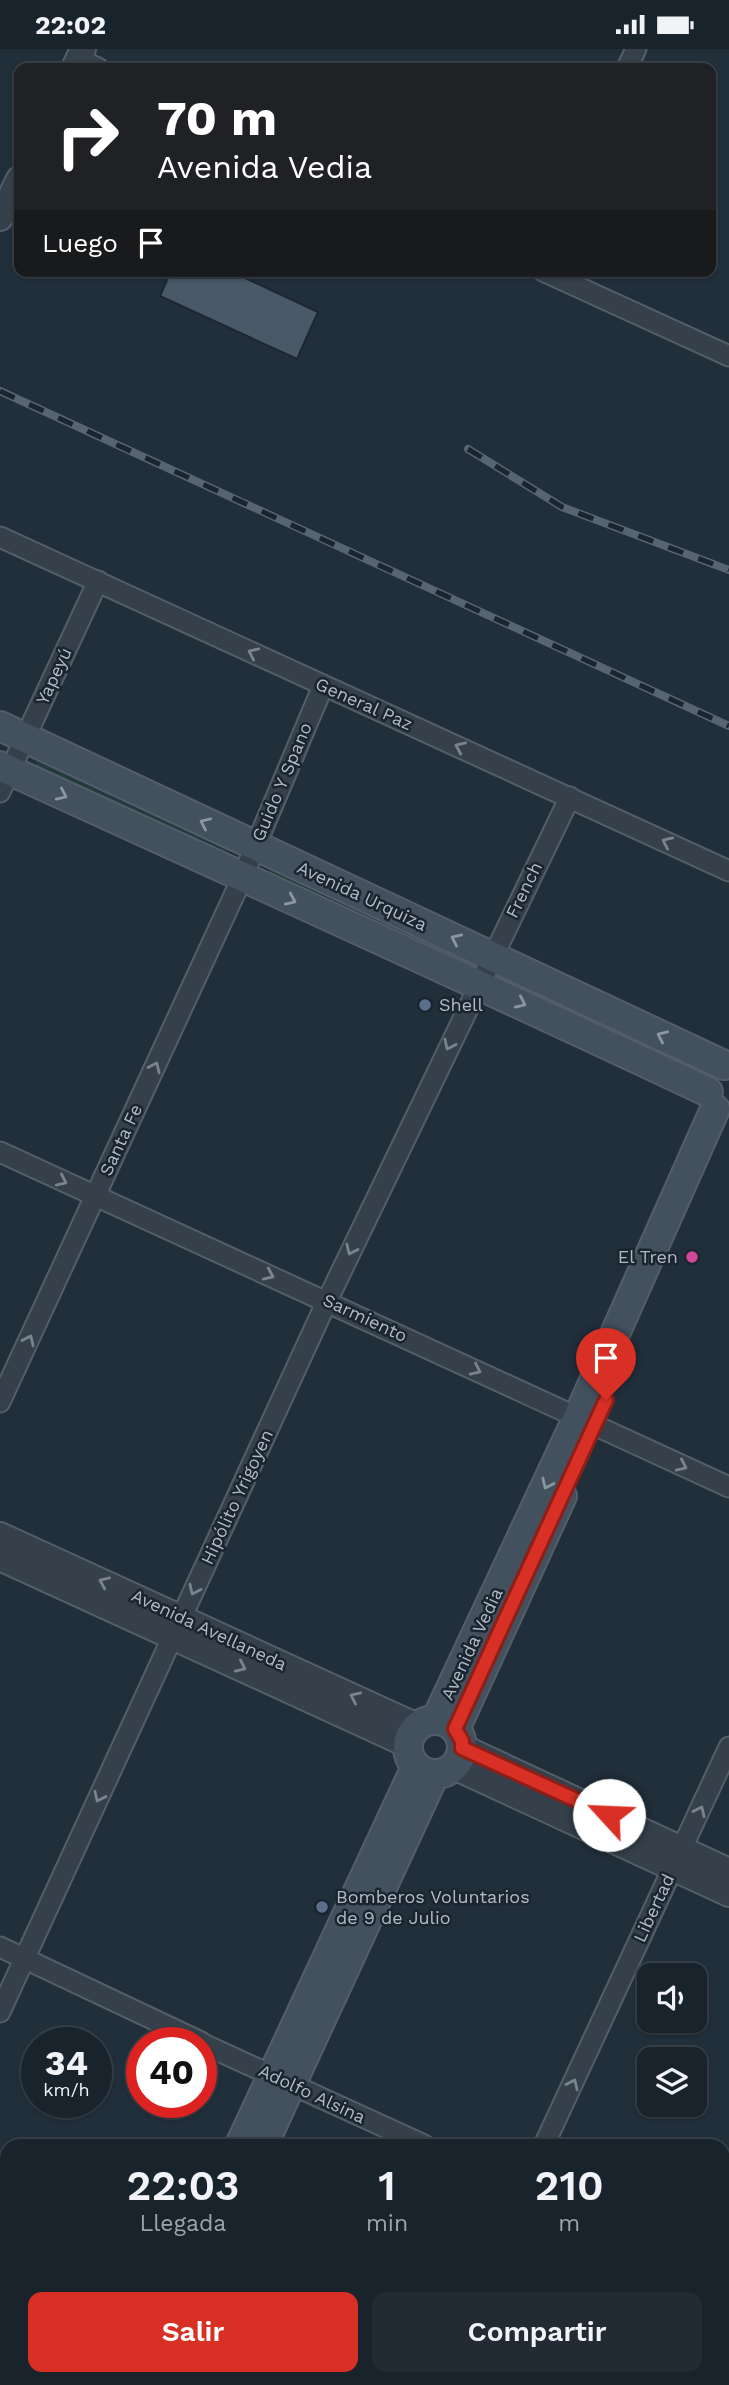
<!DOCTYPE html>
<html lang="es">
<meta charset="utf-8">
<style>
body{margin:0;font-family:"Work Sans",sans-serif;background:#222b34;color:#f1f3f6;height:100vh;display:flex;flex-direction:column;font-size:26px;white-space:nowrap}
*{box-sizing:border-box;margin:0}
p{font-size:23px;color:#9fa4a9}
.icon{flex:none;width:38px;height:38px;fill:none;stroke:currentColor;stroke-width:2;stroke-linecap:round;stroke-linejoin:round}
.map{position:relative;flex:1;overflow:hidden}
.side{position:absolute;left:0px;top:2090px;width:730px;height:247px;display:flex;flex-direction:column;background:#19232c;border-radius:21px 21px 0 0;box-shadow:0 2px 5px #0004,0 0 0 2px #374048}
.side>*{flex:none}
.banner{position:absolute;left:14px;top:14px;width:702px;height:214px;border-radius:14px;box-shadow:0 2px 5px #0004,0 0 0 2px #374048;background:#202124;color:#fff;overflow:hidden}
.buttons{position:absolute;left:637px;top:1914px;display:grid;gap:14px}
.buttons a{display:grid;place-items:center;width:70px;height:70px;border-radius:14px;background:#19232c;box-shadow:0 2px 5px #0004,0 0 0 2px #374048;font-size:35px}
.speed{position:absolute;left:21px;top:1978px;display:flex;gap:14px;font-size:35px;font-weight:700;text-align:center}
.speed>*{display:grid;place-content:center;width:91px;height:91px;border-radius:50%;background:#19232c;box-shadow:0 2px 5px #0004,0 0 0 2px #374048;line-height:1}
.speed small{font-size:18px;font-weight:400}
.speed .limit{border:10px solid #d22;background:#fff;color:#111}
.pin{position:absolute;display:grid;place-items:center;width:60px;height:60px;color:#fff;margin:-72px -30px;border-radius:50% 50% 50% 0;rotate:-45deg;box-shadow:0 0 7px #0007}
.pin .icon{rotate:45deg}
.me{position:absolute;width:77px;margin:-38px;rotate:295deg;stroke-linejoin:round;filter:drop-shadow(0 0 5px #0008)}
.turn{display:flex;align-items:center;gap:24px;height:147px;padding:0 28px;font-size:32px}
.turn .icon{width:91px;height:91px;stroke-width:2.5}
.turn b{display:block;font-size:49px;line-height:60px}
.then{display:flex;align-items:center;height:66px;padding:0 28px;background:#0003;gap:14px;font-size:26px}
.eta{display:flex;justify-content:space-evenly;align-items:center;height:119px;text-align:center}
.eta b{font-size:42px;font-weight:600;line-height:49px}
.button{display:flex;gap:14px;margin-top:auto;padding:14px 28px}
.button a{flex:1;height:80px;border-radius:14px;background:#d93025;color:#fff;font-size:28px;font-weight:600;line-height:80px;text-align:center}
.button a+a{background:#222b34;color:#f1f3f6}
.status{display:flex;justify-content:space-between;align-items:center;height:49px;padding:0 35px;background:#19232c;direction:ltr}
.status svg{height:19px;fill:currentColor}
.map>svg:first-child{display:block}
</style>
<div class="status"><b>22:02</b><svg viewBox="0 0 49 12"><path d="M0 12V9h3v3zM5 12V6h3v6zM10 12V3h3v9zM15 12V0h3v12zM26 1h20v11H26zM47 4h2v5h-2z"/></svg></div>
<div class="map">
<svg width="729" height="2336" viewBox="0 0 729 2336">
<rect width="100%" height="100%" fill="#212f3b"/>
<!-- green -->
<g fill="#233b3c">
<path d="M40 709 230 795 228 806 37 720 36 714Z"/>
<path d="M273 817 464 909 461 914 269 825Z"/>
<path d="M516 931 707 1022 705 1028 512 939Z"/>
</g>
<!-- building -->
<path fill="#4a5967" stroke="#1c2732" stroke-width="2" d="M171 222H230L318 263 297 310 160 247Z"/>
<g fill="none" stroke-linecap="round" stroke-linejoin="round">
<defs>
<g id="minor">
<path d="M78 10 98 19"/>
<path d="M627 19 636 0"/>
<path d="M543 222 729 307"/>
<path d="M0 488 729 822"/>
<path d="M0 743 98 532"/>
<path d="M0 1103 729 1438"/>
<path d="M0 1353 242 829 323 637"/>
<path d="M0 1898 201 1993"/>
<path d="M0 1963 327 1252 570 748"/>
<path d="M201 1994 424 2096"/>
<path d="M544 2096 729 1698"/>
<path d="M723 2233 729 2236"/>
<path d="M434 2336 437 2329"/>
<path d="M725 2336 729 2327"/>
</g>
<g id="tertiary">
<path d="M74 19 83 0"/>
<path d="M0 169 19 130"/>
<path d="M0 1486 417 1677"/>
<path d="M0 1509 408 1696"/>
<path d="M462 1698 729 1822"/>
<path d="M454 1718 729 1845"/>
</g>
<g id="secondary">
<path d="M0 677 724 1016"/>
<path d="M0 717C236 825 473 932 708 1043"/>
<circle cx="435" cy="1698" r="27"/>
<path d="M436 1671 578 1368 715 1060"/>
<path d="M455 1680 562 1447"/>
<path d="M240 2096 416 1718"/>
<path d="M263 2096 434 1726"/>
<path d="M0 2278 7 2282"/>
<path d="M0 2301 7 2305"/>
<path d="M60 2329 75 2336"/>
<path d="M109 2329 123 2336"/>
<path d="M153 2336 156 2329"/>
</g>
</defs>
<!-- minor casing -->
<use href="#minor" stroke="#535e69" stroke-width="23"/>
<!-- tertiary casing -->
<use href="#tertiary" stroke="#535e69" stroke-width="28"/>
<!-- secondary casing -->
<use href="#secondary" stroke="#535e69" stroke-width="32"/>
<!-- minor -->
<use href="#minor" stroke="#35404b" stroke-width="19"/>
<!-- tertiary -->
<use href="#tertiary" stroke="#35404b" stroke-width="24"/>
<!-- secondary -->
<use href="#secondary" stroke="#43505e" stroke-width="28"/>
<defs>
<g id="rail">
<path d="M0 342 729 677"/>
<path d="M468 400 562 458 729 521"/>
</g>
</defs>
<!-- rail casing -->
<use href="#rail" stroke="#576572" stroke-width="8"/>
<!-- rail -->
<use href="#rail" stroke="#1b252f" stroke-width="5" stroke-dasharray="16" stroke-linecap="butt"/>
</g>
<!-- one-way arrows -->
<defs><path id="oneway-chevron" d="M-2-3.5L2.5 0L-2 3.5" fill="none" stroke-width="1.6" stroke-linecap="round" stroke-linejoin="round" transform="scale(1.75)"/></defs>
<g stroke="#79848f">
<use href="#oneway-chevron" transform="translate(253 604) rotate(-155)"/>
<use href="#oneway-chevron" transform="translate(460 698) rotate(-156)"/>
<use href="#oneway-chevron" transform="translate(667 793) rotate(-155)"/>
<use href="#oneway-chevron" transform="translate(449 996) rotate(115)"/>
<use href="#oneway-chevron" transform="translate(155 1018) rotate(-65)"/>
<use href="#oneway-chevron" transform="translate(62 1132) rotate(25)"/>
<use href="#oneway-chevron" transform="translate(351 1201) rotate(115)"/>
<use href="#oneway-chevron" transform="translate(269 1226) rotate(24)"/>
<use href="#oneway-chevron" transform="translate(29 1291) rotate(-65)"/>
<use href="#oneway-chevron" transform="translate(476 1321) rotate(25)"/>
<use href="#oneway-chevron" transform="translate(682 1417) rotate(25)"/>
<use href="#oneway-chevron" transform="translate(104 1533) rotate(-156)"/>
<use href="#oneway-chevron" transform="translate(194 1541) rotate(115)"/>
<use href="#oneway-chevron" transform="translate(241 1618) rotate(25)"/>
<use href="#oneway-chevron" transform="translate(355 1648) rotate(-155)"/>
<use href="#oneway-chevron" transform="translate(99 1748) rotate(115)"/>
<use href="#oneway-chevron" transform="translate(700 1762) rotate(-65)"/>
<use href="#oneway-chevron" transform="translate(573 2035) rotate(-65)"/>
</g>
<g stroke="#8a96a2">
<use href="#oneway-chevron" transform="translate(62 746) rotate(25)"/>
<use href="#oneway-chevron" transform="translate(205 774) rotate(-155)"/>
<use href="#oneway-chevron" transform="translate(291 851) rotate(24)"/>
<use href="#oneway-chevron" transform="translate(456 890) rotate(-155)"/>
<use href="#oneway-chevron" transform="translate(521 954) rotate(25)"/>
<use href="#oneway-chevron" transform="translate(662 987) rotate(-155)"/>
<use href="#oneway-chevron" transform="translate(547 1435) rotate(115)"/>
</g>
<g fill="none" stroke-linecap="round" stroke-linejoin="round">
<defs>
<path id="route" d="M606 1351 455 1680 462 1692V1699L609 1766"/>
</defs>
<!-- route casing -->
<use href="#route" stroke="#8d1f18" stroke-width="18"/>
<!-- route -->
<use href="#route" stroke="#d93025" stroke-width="12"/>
</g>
<!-- markers -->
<g fill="#5c6f8a" stroke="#1b252f" stroke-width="2.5">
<circle cx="425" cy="956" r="7"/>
<circle cx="322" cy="1858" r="7"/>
</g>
<circle fill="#d1479c" stroke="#1b252f" stroke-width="2.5" cx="692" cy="1208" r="7"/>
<g text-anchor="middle" stroke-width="5" stroke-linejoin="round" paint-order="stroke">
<!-- street labels -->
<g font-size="18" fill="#b0bbc7" stroke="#1b252f">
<text transform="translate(54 627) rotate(-65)" y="6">Yapeyú</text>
<text transform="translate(364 655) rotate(24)" y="6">General Paz</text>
<text transform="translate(282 733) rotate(-67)" y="6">Guido Y Spano</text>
<text transform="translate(524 841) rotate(-64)" y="6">French</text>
<text transform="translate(362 847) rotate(25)" y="6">Avenida Urquiza</text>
<text transform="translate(121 1091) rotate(-65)" y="6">Santa Fe</text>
<text transform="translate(365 1269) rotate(25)" y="6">Sarmiento</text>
<text transform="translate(237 1448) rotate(-65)" y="6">Hipólito Yrigoyen</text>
<text transform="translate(209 1581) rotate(25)" y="6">Avenida Avellaneda</text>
<text transform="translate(472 1595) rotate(-65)" y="6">Avenida Vedia</text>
<text transform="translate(654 1859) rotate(-65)" y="6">Libertad</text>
<text transform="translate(312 2045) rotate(25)" y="6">Adolfo Alsina</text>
</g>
<!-- poi labels -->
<g font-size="18" fill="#b0bbc7" stroke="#1b252f" text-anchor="start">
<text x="439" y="962">Shell</text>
<text x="678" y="1214" text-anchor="end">El Tren</text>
<text x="336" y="1854">Bomberos Voluntarios<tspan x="336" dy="21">de 9 de Julio</tspan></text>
</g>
</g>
</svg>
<div class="buttons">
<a><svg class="icon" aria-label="sound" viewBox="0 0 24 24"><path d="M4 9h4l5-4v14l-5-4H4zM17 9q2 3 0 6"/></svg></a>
<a><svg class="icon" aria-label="layers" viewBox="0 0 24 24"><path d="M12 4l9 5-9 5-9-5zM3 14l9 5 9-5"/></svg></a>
</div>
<div class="speed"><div>34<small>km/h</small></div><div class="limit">40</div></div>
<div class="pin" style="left:606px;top:1351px;background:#d93025"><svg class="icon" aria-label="arrive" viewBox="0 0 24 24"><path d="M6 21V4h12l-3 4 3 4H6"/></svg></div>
<svg class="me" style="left:609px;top:1766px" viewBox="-20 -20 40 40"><circle r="19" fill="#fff"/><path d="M0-13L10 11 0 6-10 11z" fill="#d93025"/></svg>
<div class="banner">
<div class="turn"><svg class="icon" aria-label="right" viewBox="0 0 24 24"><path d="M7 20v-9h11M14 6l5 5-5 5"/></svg><div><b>70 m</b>Avenida Vedia</div></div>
<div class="then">Luego<svg class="icon" aria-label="arrive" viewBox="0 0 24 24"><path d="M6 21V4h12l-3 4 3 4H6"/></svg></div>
</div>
<section class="side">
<div class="eta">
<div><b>22:03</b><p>Llegada</p></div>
<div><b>1</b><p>min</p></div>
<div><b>210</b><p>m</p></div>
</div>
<div class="button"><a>Salir</a><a>Compartir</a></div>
</section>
</div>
